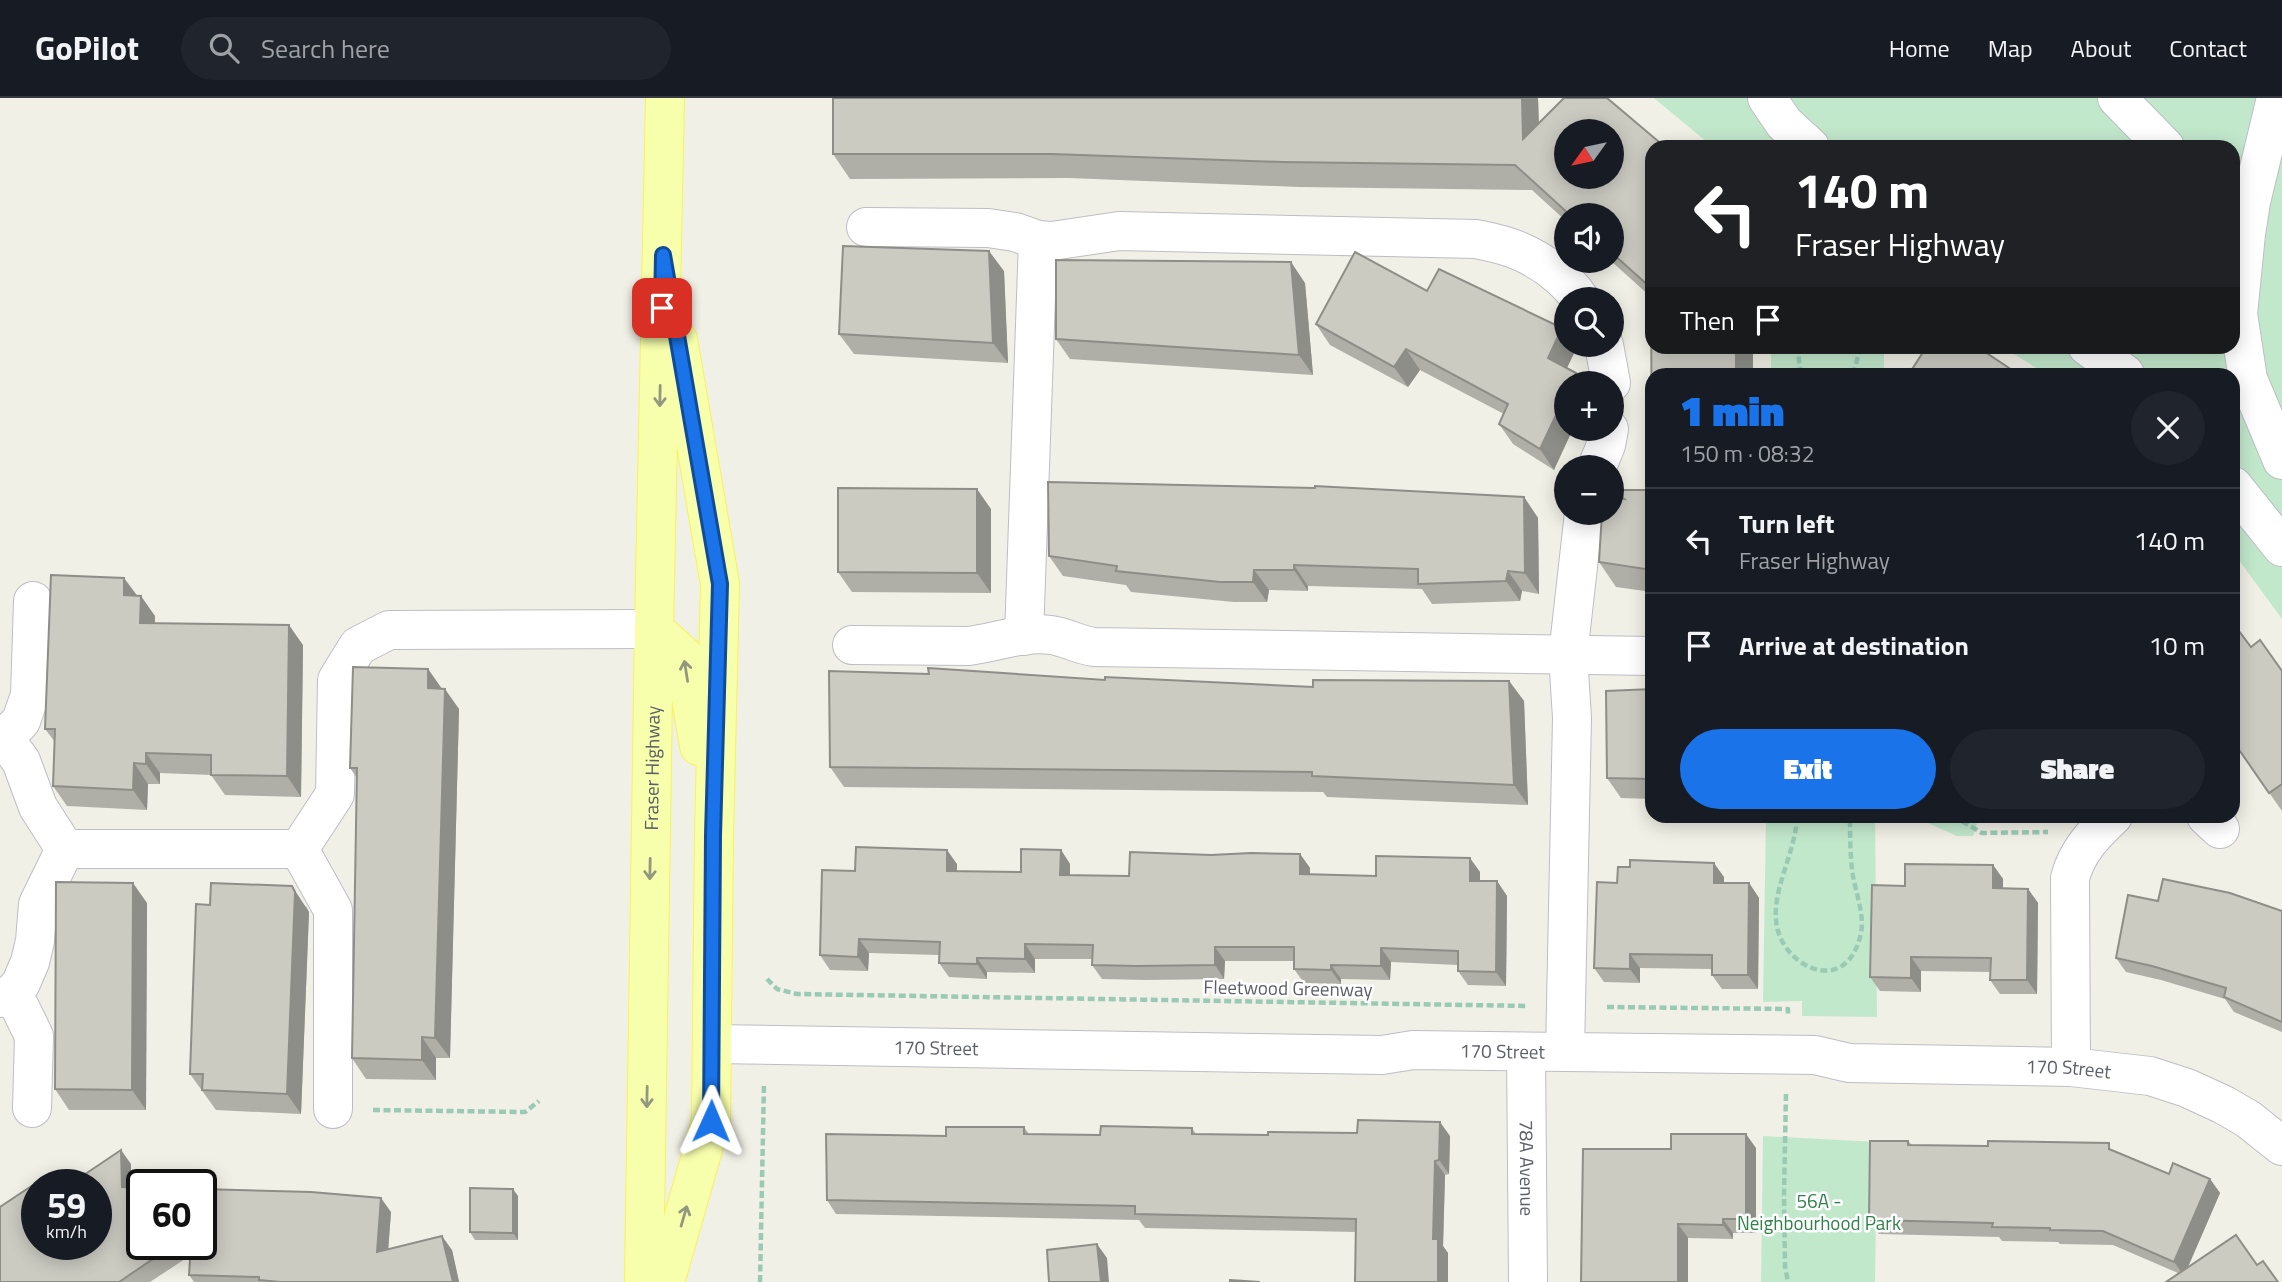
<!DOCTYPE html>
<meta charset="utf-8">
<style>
body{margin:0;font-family:"Titillium Web",sans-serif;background:#20242c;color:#f1f3f6;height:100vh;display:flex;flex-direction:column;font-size:26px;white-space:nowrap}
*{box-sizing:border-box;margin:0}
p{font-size:23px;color:#9ea1a6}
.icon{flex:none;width:38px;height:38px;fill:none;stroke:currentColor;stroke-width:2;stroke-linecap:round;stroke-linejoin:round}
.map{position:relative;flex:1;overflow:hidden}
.drawer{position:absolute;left:1645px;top:270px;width:595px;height:455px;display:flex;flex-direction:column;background:#171b24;border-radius:21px;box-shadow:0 4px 18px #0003}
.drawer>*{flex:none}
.hud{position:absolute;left:1645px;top:42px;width:595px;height:214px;border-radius:21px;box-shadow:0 4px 18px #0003;background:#202124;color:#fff;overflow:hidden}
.needle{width:46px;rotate:237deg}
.controls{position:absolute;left:1554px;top:21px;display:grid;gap:14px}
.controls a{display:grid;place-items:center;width:70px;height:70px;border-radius:50%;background:#171b24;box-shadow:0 4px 18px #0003;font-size:35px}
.speed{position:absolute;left:21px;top:1071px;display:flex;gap:14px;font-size:35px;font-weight:700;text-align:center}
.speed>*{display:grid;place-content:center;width:91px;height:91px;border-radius:50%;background:#171b24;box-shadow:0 4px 18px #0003;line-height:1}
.speed small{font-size:18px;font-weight:400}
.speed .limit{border:4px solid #111;border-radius:10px;background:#fff;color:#111}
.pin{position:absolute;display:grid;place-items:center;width:60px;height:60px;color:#fff;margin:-30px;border-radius:14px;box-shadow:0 4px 10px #0006}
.me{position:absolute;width:77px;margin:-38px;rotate:1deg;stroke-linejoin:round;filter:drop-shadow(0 0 5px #0008)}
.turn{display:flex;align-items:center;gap:24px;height:147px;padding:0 35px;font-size:32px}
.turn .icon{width:91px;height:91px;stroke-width:2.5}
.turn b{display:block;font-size:49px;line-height:60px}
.then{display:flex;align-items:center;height:66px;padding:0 35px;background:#0003;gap:14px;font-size:26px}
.round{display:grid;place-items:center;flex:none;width:74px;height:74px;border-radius:37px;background:#20242c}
.headline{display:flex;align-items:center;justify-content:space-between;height:119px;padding:0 35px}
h1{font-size:42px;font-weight:800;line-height:52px;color:#1a73e8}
.action{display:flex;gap:14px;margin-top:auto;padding:14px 35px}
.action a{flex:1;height:80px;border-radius:42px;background:#1a73e8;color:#fff;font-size:28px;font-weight:800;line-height:80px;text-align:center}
.action a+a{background:#20242c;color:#f1f3f6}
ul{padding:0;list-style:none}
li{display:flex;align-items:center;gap:21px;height:105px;padding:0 35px;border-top:2px solid #363941}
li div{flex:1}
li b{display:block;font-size:26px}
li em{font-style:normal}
header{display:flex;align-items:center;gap:42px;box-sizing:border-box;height:98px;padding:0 35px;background:#171b24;border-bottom:2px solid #363941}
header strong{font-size:33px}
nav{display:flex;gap:38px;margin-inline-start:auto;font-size:24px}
.search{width:490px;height:63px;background:#20242c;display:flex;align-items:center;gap:18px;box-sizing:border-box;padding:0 24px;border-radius:38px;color:#9ea1a6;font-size:26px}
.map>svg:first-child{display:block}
</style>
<header>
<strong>GoPilot</strong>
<div class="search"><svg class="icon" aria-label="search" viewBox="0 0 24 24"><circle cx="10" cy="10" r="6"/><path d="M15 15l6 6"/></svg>Search here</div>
<nav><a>Home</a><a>Map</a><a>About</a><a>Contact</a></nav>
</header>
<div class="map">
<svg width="2282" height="1184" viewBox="0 0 2282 1184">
<rect width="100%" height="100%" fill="#f0f0e6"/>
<!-- green -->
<g fill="#c2e8cc">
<path d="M1654 0H2282V521L2233 454V276H2046L2003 249 2233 248V49H1713Z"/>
<rect x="1771" y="249" width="113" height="27"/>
<path d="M1766 718H1875L1877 919 1802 918V903L1763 904Z"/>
<path d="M1912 718H1970L1977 726 1973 738H1957Z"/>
<path d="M1763 1038 1877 1044 1875 1184H1761Z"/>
</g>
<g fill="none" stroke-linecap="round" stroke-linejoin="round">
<defs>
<g id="minor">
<path d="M1767 0 1784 25 1810 49"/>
<path d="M2117 0 2165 49"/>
<path d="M2276 0 2251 104 2246 136 2238 216 2248 281 2282 362"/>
<path d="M866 129 988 130 1015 134 1038 142 1052 143 1119 133 1476 141C1490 144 1506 147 1519 153 1541 162 1567 181 1580 201"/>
<path d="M1604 247 1611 285"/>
<path d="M2087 248 2125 276"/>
<path d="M1597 369 1606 347 1609 331"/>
<path d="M2233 388 2282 449"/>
<path d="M1024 538 1038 142"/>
<path d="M852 547 968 548C995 545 1023 533 1051 537 1066 539 1079 547 1094 549L1652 558"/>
<path d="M0 639 4 640 21 663 38 709 65 751 38 806 35 843 30 864 21 885 13 895 0 900"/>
<path d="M4 640 21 623 30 597 33 503"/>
<path d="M2206 718 2220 731"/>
<path d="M65 751H299"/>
<path d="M13 895 34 938 32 1010"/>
<path id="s1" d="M712 946 1382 957 1413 952 1815 957 1849 965 2071 969 2150 978 2187 990 2224 1007 2248 1021 2282 1048"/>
<path id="s2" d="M1526 954 1528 1184"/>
<path d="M1565 954 1572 620 1568 557 1584 415"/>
<path d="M2071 969 2070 780C2077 753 2094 736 2113 718"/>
<path d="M333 1011V812L299 751 335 696 337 582 358 548 389 532 654 531"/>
</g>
<g id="major">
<path d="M654 531 684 558 699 648"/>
<path id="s3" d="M644 1184 654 531 665 0"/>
<path d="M665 1184 711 1023 714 737 720 486 678 242"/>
</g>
</defs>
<!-- minor casing -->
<use href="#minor" stroke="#bdbec5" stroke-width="40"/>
<!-- major casing -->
<use href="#major" stroke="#f6f458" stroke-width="40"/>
<!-- path -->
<g stroke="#9acab4" stroke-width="4.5" stroke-dasharray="7 3.5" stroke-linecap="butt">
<path d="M1797 248 1801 276"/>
<path d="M1853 276 1861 248"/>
<path d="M1797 718C1796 753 1773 789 1776 822 1779 868 1847 902 1861 835 1865 815 1854 791 1852 771 1850 753 1850 735 1850 718"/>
<path d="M1953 718 1982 735 2048 734"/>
<path d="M767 881 777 891 797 896 1528 908"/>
<path d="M1607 909 1788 911V917"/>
<path d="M1786 996 1784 1096 1785 1168 1788 1184"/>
<path d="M373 1012 525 1014 539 1003"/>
<path d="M760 1184 764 985"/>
</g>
<!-- minor -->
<use href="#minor" stroke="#fff" stroke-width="38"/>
<!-- major -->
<use href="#major" stroke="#f7ffac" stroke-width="38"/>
</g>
<!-- wall -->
<g fill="#afafa7">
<path d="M1538 0 1539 25 1665 49 1652 276V494L1616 489 1599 464 1616 400 1612 394V392H1652L1651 199 1611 163H1612V117H1566V123L1532 92 1299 89 1069 80 850 81 833 56Z"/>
<path d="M1004 173 1008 265 854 256 839 236Z"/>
<path d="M1305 185 1313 277 1070 261 1056 241Z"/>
<path d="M1316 226 1576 251 1567 270 1554 372 1513 346 1499 326 1504 316 1420 272 1408 289 1330 247Z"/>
<path d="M1524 399 1538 420 1539 496 1522 493 1520 503 1432 506 1422 491 1308 488V493L1269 492 1267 504H1234L1131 494 1126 487 1063 478 1049 458Z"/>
<path d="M991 411V495L852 494 838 474Z"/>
<path d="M137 497 155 518V525L303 547 301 699 225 697 211 677 160 675V686H148L147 712 67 708 53 688 55 644 45 631Z"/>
<path d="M2251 549 2282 573V713L2233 643Z"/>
<path d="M428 571 442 591 459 611 450 960H436V982L366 981 352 960 357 680 350 670Z"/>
<path d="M1105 582 1313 589 1509 583 1524 603 1528 707 1327 699 1323 694 844 689 830 669Z"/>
<path d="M1652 591V701L1621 700 1607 680Z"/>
<path d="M1061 752 1070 766V777L1129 778 1211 757 1300 756 1310 770V777L1376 778 1480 774V783H1497L1507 798 1506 888 1468 887 1458 873V867L1391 864 1390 882 1341 881V886L1304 885 1294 871V863H1225L1224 881 1146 882 1102 881 1092 867 1093 861H1035V875L987 874V881L949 879 939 865V857L869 855 868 873 830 872 820 857 855 773 957 766V773L1021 774Z"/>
<path d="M1993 767 2003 781V790L2028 791 2038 805 2037 896H2000L1990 882V874L1921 873V894L1880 893 1870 879 1905 788Z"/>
<path d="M1724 779V785H1749L1759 800 1758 891H1722L1712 877V871L1640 870V885L1604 884 1594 870 1617 785Z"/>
<path d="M2158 803 2282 813V934L2234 914 2225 901 2161 882 2126 874 2116 860Z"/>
<path d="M147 805 146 1012H69L55 991Z"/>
<path d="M306 808 309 814 301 1016 216 1012 190 976Z"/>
<path d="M1024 1029 1029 1036 1100 1037 1192 1030 1196 1036 1450 1038 1449 1076 1445 1077 1443 1148 1448 1155V1184H1355L1356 1134 1145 1130 1139 1122 836 1116 827 1102 946 1038Z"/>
<path d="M1908 1043 1912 1047 2114 1053 2169 1076 2210 1081 2220 1095 2188 1169 2257 1167 2278 1184 2178 1175 2113 1147 2060 1146 2058 1144 2002 1143 1999 1139 1879 1136 1869 1122Z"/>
<path d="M1756 1050V1135H1733V1141L1688 1140V1184H1581L1671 1051Z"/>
<path d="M131 1066V1089L142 1146H201L391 1114 388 1151 452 1152 459 1184H194L189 1177 191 1157 150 1184H0L37 1146Z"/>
<path d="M518 1098V1142H475L470 1134Z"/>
</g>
<!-- shaded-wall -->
<g fill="#8e8e88">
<path d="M1522 0H1538L1540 66 1523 41Z"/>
<path d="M989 153 1004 173 1008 265 993 245Z"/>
<path d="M1291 164 1305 185 1313 277 1299 257Z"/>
<path d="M1562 230 1566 236V247H1574L1576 251 1562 280 1548 260Z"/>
<rect x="1736" y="248" width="17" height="28"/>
<path d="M1406 251 1420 272 1408 289 1394 269Z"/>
<path d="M1576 275 1583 285H1571Z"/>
<path d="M1566 296V331H1573L1554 372 1540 351Z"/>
<path d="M977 391 991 411V495L977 475Z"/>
<path d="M1524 399 1538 420 1539 496 1525 475Z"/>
<path d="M1294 467 1308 488V493L1294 472Z"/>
<path d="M1254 472 1269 492 1267 504 1253 484Z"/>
<path d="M1508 473 1522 493 1520 503 1506 483Z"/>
<path d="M124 480 139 500 124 497Z"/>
<path d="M141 498 155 518 154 546 140 525Z"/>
<path d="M289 527 303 547 301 699 287 678Z"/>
<path d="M428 571 442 591 428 590Z"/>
<path d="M1509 583 1524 603 1528 707 1514 687Z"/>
<path d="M445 591 459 611 450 960 435 940Z"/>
<path d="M146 655 160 675V686L146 666Z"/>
<path d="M134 665 148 686 147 712 133 692Z"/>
<path d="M947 752 957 766V787L947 773Z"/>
<path d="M1061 752 1070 766V791L1060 777Z"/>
<path d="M1300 756 1310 770V791L1300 776Z"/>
<path d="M1470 760 1480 774V797L1470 783Z"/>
<path d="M1714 765 1724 779V799L1714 785Z"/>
<path d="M1993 767 2003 781V804L1993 790Z"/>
<path d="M1497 783 1507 798 1506 888 1496 874Z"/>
<path d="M133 785 147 805 146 1012 132 992Z"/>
<path d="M1749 785 1759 800 1758 891 1748 877Z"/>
<path d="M292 788 309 814 301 1016 287 996Z"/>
<path d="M2028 791 2038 805 2037 896 2027 882Z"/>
<path d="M859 841 869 855 868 873 858 859Z"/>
<path d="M1025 846 1035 861V875L1025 861Z"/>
<path d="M1215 849 1225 863 1224 881 1215 867Z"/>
<path d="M1381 850 1391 864 1390 882 1381 868Z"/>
<path d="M1630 856 1640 870V885L1630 871Z"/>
<path d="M1911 859 1921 873V894L1911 880Z"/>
<path d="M977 860 987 874V881L977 866Z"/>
<path d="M1331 867 1341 881V886L1331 872Z"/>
<path d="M422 939 436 960V982L422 962Z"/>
<path d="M1440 1024 1450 1038 1449 1076 1439 1062Z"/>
<path d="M1746 1036 1756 1050V1135L1746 1121Z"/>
<path d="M121 1052 131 1066V1103L122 1089Z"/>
<path d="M1435 1063 1445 1077 1443 1148 1448 1155V1184H1438L1433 1141Z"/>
<path d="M2210 1081 2220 1095 2184 1178 2174 1164Z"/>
<path d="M513 1091 518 1098V1142L513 1135Z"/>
<path d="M381 1100 391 1114 387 1168 377 1154Z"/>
<path d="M1723 1121 1733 1135V1141L1723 1127Z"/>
<path d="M1678 1126 1688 1140V1184H1678Z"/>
<path d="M442 1138 452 1152 459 1184H453Z"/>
<path d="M1097 1146 1107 1160 1109 1184H1101Z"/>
</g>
<!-- building -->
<g fill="#cbcbc2" stroke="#8e8e88" stroke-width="2" fill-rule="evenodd">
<path d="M833 0H1522L1523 41 1564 0H1607L1665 49H1652V248H1736V276H1652V483H1647L1646 471 1599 464 1602 415H1612V400L1624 401 1612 392H1652L1651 190 1612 155V117H1570L1515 67 1282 64 1052 56H833ZM1566 33H1612V79H1566Z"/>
<path d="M843 148 989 153 993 245 839 236Z"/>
<path d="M1355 154 1427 193 1439 171 1562 230 1548 260 1576 275 1571 285H1566V296L1540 351 1499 326 1508 306 1406 251 1394 269 1316 226Z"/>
<path d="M1056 162 1291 164 1299 257 1056 241Z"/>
<path d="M1927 248H1976L2018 276H1909Z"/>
<path d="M1048 384 1315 390V388L1524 399 1525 475 1508 473 1506 483 1418 486V471L1294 467V472H1254L1253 484H1220L1116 473 1117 468 1049 458Z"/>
<path d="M838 390 977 391V475L838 474Z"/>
<path d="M51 477 124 480V497L141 498 140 525 289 527 287 678 211 677V657L146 655V666L134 665 133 692 53 688 55 631H45Z"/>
<path d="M2233 525 2251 549 2260 542 2282 573V686L2269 695 2233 643Z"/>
<path d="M353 569 428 571V590L445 591 435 940 422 939V962L352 960 357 670H350Z"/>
<path d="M928 570 1105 582V579L1313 589V582L1509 583 1514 687 1312 678V674L830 669 829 573 929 576Z"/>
<path d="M1652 591V681L1607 680 1606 593Z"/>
<path d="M856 749 947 752V773L1021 774V751L1061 752 1060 777 1129 778 1130 754 1211 757 1251 755 1300 756V776L1376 778V758L1470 760V783H1497L1496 874 1458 873V853L1381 850V868L1331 867V872L1294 871V849H1215V867L1136 868 1092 867 1093 847 1025 846V861L977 860V866L939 865 940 844 859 841 858 859 820 857 822 772 855 773Z"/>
<path d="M1630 762 1714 765V785H1749L1748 877H1712V857L1630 856V871L1594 870 1597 784 1617 785 1618 769H1630Z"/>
<path d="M1905 766 1993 767V790L2028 791 2027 882H1990L1991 860 1911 859V880L1870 879 1872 787 1905 788Z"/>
<path d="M2163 781 2230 795 2282 813V924L2224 899 2226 890 2152 868 2116 860 2128 797 2158 803Z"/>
<path d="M56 784 133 785 132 992 55 991Z"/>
<path d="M211 785 292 788 295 794 287 996 202 992 203 976H190L196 806 210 807Z"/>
<path d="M1358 1022 1440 1024 1439 1062 1435 1063 1433 1141H1438V1184H1355L1356 1121 1135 1116V1108L827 1102 826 1036 946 1038V1029H1024V1036L1100 1037 1101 1028 1192 1030V1036L1268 1037V1034L1357 1035Z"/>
<path d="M1671 1036H1746V1121H1723V1127L1678 1126V1184H1581L1583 1051H1671Z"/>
<path d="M1870 1043H1908V1047L1988 1048V1043L2109 1045V1051L2169 1076 2173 1065 2210 1081 2174 1164 2103 1133 2050 1132V1130L1992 1129 1993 1125 1869 1122Z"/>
<path d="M121 1052 122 1089 142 1090V1146H175L119 1184H0V1109L33 1087 37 1092V1146H96V1087H69Z"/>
<path d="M470 1090 513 1091V1135L470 1134Z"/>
<path d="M201 1091 311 1094 381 1100 377 1154 442 1138 453 1184H281L259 1182V1179L189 1177 191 1146H201Z"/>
<path d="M2236 1137 2257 1167 2263 1163 2278 1184H2166Z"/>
<path d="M1097 1146 1101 1184H1049L1047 1152Z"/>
<path d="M1230 1182 1260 1184H1230Z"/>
</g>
<!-- one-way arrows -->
<defs><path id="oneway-shaft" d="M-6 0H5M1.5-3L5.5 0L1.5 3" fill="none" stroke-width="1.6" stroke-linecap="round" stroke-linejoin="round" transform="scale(1.75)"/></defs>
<g stroke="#93977f">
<use href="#oneway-shaft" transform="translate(660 298) rotate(91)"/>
<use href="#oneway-shaft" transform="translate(686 573) rotate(-99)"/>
<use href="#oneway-shaft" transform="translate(650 771) rotate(91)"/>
<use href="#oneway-shaft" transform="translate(647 999) rotate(91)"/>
<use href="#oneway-shaft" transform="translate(684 1118) rotate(-74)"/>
</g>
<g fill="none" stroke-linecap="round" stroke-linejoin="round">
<defs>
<path id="route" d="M662 210 663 157 720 486 713 737 711 1023"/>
</defs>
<!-- route casing -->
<use href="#route" stroke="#114b97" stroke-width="18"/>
<!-- route -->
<use href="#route" stroke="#1a73e8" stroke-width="12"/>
</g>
<g text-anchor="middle" stroke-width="5" stroke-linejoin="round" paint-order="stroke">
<!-- street labels -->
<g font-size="19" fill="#5d5f67" stroke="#fff">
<text dy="7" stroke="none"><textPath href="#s3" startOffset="514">Fraser Highway</textPath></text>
<text transform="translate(1288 890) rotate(1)" y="7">Fleetwood Greenway</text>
<text dy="7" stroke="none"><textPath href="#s1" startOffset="224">170 Street</textPath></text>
<text dy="7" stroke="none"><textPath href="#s1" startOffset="791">170 Street</textPath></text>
<text dy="7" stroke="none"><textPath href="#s1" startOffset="1358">170 Street</textPath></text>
<text dy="7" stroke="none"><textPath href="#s2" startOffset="116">78A Avenue</textPath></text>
</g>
<!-- park labels -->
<g font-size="19" fill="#30824a" stroke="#fff">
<text x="1819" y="1110">56A -<tspan x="1819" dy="22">Neighbourhood Park</tspan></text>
</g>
</g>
</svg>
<div class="controls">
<a><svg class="needle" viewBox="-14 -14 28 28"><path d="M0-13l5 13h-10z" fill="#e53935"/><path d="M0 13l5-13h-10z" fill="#9ea1a6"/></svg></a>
<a><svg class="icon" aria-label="sound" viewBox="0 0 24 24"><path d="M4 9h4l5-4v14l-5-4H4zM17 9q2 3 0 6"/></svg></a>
<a><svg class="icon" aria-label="search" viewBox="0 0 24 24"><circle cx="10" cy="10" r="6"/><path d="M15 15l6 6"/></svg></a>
<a>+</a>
<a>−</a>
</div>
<div class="speed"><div>59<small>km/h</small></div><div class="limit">60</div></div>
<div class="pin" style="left:662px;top:210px;background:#d93025"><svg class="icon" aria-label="arrive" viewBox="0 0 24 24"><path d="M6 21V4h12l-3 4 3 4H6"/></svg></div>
<svg class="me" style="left:711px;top:1023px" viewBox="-20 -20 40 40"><path d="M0-17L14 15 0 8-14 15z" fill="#1a73e8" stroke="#fff" stroke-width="4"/></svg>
<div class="hud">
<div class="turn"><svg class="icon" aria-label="left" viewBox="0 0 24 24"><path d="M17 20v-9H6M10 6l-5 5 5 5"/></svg><div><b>140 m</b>Fraser Highway</div></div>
<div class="then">Then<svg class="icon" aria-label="arrive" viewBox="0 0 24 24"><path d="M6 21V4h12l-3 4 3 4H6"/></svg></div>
</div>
<section class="drawer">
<div class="headline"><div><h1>1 min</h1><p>150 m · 08:32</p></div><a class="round"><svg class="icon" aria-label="close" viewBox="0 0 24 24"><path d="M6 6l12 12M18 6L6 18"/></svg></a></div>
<ul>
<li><svg class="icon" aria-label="left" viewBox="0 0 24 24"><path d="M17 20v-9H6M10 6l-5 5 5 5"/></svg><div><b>Turn left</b><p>Fraser Highway</p></div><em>140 m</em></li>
<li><svg class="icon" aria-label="arrive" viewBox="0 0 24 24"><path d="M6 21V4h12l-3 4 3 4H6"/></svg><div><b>Arrive at destination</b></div><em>10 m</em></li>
</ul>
<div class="action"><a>Exit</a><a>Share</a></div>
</section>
</div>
